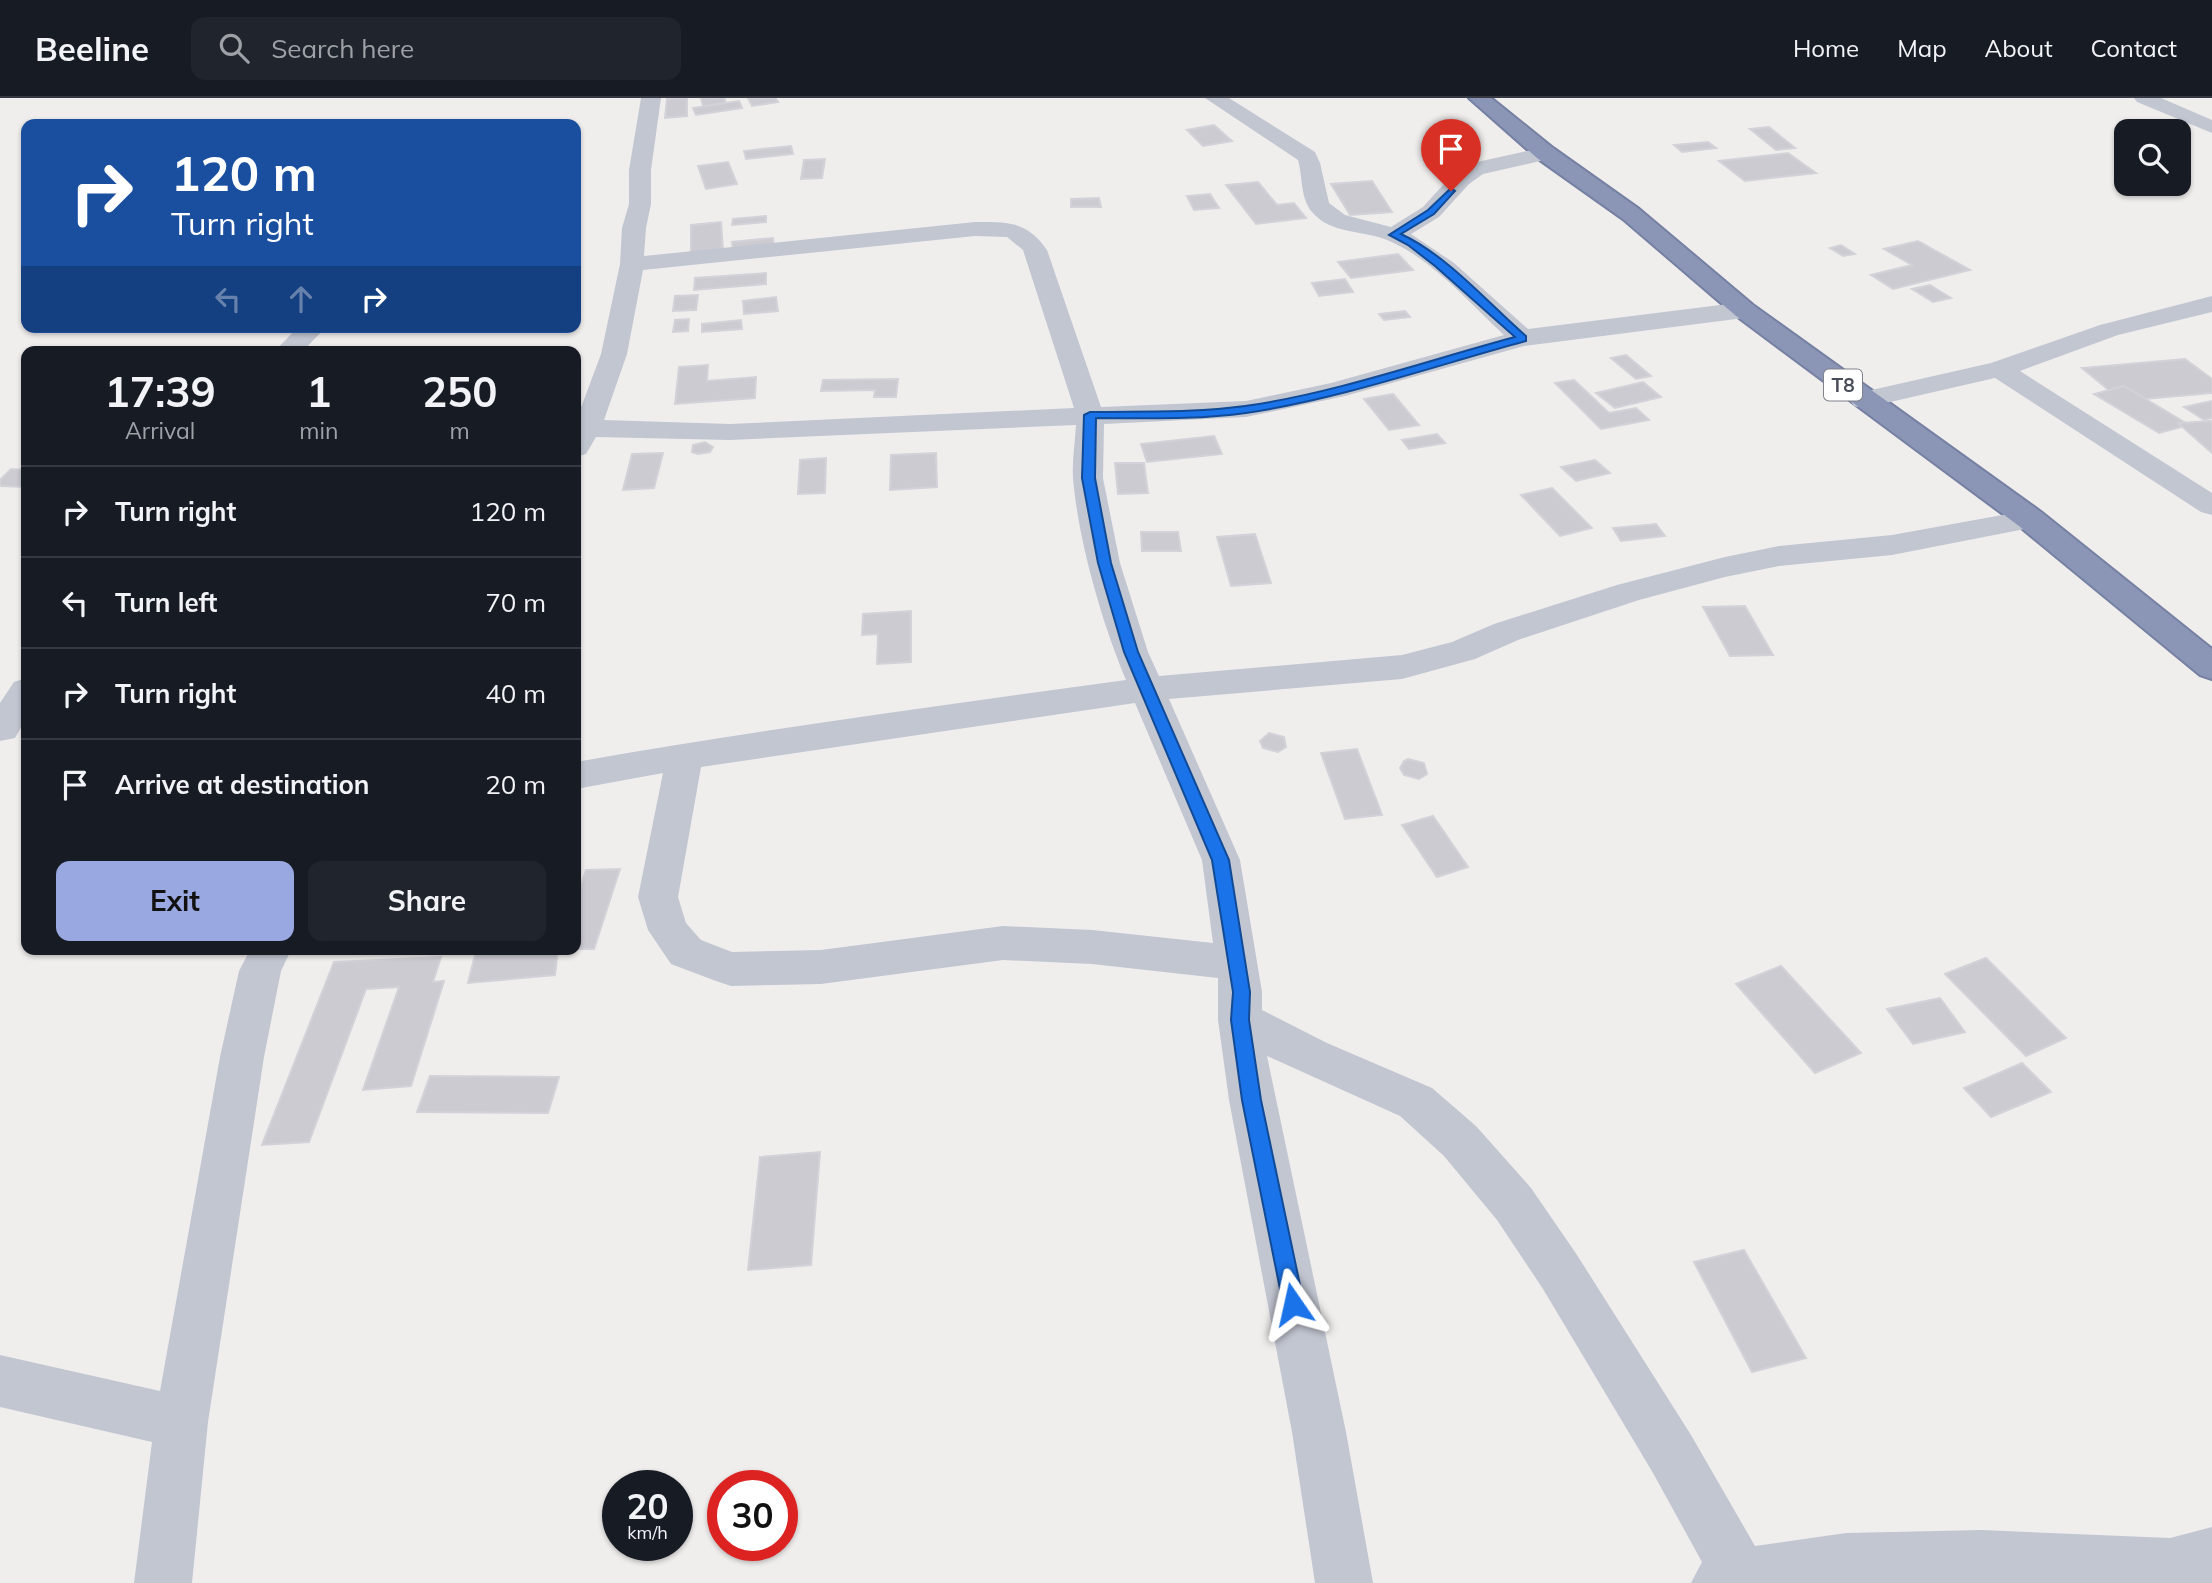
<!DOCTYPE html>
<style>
body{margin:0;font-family:Mulish,sans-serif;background:#20242c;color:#f1f3f6;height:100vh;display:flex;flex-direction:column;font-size:26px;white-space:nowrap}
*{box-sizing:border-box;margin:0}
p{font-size:23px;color:#9ea1a6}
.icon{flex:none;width:38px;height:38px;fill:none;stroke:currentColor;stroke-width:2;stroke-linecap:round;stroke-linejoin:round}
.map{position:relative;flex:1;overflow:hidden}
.side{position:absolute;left:21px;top:248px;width:560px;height:609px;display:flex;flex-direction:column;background:#171b24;border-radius:14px;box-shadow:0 2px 5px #0004}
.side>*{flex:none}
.hud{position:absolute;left:21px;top:21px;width:560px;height:214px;border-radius:14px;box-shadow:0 2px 5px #0004;background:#1a4fa0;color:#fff;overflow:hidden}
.tools{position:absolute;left:2114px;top:21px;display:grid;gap:14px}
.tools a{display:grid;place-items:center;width:77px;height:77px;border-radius:14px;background:#171b24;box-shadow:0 2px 5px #0004;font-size:35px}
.speed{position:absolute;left:602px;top:1372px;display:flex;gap:14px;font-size:35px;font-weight:700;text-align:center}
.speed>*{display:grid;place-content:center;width:91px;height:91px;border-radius:50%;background:#171b24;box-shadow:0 2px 5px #0004;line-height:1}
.speed small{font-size:18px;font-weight:400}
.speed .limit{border:10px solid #d22;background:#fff;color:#111}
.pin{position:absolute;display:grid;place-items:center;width:60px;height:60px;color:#fff;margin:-72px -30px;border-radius:50% 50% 50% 0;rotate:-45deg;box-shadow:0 0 7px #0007}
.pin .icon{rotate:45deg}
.me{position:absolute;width:77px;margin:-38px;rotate:349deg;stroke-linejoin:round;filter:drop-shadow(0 0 5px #0008)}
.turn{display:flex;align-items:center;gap:24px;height:147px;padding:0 35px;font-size:32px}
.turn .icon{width:91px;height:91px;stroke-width:2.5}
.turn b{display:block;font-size:49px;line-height:60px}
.lanes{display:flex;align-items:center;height:66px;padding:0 35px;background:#0003;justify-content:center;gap:35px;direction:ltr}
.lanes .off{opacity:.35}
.eta{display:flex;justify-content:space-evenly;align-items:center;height:119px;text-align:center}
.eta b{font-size:42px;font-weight:700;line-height:49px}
.primary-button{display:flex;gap:14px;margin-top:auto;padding:14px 35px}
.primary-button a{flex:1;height:80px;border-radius:14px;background:#9aa8e1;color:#111;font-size:28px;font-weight:700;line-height:80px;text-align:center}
.primary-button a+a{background:#20242c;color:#f1f3f6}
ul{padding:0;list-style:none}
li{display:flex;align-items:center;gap:21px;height:91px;padding:0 35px;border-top:2px solid #363941}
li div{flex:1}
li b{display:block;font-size:26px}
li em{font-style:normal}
header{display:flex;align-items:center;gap:42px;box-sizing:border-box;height:98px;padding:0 35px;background:#171b24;border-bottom:2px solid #363941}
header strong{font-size:33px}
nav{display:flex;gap:38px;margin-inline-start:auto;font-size:24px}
.search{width:490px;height:63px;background:#20242c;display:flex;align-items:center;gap:18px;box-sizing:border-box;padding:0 24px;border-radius:14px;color:#9ea1a6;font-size:26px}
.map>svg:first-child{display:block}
</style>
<header>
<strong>Beeline</strong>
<div class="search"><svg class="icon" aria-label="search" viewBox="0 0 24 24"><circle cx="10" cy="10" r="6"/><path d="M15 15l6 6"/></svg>Search here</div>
<nav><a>Home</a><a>Map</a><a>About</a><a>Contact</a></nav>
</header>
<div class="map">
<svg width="2212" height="1485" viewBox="0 0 2212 1485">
<rect width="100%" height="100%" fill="#f0eeed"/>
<!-- building -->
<g fill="#cccbd1" stroke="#d2d2d8" stroke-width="2">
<path d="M687 0V18L665 20 667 1Z"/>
<path d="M701 0H724L726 5 703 8Z"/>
<path d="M748 0H775L778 4 752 8Z"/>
<path d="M739 3 742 10 696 17 693 10Z"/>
<path d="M1214 27 1232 43 1203 48 1187 32Z"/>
<path d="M1769 29 1795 50 1776 52 1750 31Z"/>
<path d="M1708 44 1716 50 1682 54 1674 47Z"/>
<path d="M791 48 793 56 746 61 744 53Z"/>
<path d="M1788 55 1816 75 1745 83 1719 63Z"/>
<path d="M825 61 822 80 801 81 804 62Z"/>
<path d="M728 64 737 86 706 91 698 68Z"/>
<path d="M1372 83 1392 114 1350 117 1331 86Z"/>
<path d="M1258 84 1277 107 1294 105 1306 120 1256 126 1226 87Z"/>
<path d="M1210 96 1219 110 1194 112 1187 98Z"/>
<path d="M1099 100 1101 109H1071V101Z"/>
<path d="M766 118V124L732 127 733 121Z"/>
<path d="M721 124 723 152 691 155V127Z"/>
<path d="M773 140 774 148 733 152 732 144Z"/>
<path d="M1918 143 1970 172 1893 191 1871 177 1912 167 1884 151Z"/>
<path d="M1841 147 1855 156 1843 158 1830 150Z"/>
<path d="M1398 156 1413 172 1351 180 1338 164Z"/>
<path d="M766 175V186L694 192 695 180Z"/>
<path d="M1345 181 1353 194 1319 198 1312 185Z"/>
<path d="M1930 187 1951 200 1933 204 1912 191Z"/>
<path d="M698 197 696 212 673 213 675 198Z"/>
<path d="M776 199 778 213 744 216 743 203Z"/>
<path d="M1405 213 1410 219 1384 222 1379 216Z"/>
<path d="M689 221 688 233 673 234 675 222Z"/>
<path d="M741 222 742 231 702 234V226Z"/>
<path d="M1626 257 1651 278 1636 281 1611 260Z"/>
<path d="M2185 261 2212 281V295L2122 303 2082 270Z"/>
<path d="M708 267 707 283 756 279 755 300 675 306 679 269Z"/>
<path d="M898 281 896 299H874L875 292 821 293 823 282Z"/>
<path d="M1574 282 1609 315 1636 310 1649 322 1601 331 1555 285Z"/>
<path d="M1643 284 1661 299 1615 310 1596 295Z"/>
<path d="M2124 288 2189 327 2159 335 2094 296Z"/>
<path d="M1393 296 1419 327 1389 332 1364 301Z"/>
<path d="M2212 303V320L2204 322 2184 309Z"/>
<path d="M2212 323V355L2178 325Z"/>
<path d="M1437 336 1445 345 1409 351 1402 342Z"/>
<path d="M1214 338 1222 356 1147 364 1141 346Z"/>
<path d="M705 344 713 349 710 354 698 356 692 354 693 347Z"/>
<path d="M663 355 654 390 623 392 632 356Z"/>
<path d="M936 355 937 389 890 392 891 357Z"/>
<path d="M826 360 825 395 798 396 800 362Z"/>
<path d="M1595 362 1610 375 1576 383 1561 369Z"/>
<path d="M1115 365H1144L1148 395 1118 396Z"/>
<path d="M11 371 26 372V389L0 388V382Z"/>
<path d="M1552 390 1592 430 1560 438 1521 397Z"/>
<path d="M1656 426 1665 438 1621 443 1613 430Z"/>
<path d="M1141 434H1178L1181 453H1142Z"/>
<path d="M1255 436 1271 485 1231 488 1217 439Z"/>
<path d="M1745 508 1773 557 1730 558 1703 509Z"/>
<path d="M911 513V564L877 566 878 536 862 537 863 516Z"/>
<path d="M1269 635 1284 639 1286 649 1278 654 1263 650 1260 643Z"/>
<path d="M1357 651 1382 717 1345 721 1321 655Z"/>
<path d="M1408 661 1424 665 1427 676 1419 681 1404 677 1400 670 1404 663Z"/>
<path d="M1433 718 1468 769 1437 779 1402 727Z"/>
<path d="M620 771 594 851H576V803L586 772Z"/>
<path d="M521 852H558L555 877 468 885 475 857Z"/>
<path d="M441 859 433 884 444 883 411 988 363 992 399 889 366 891 309 1044 262 1047 334 864Z"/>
<path d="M1986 860 2066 940 2026 958 1945 876Z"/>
<path d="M1781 868 1861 955 1815 975 1736 886Z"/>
<path d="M1940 900 1965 934 1913 946 1887 911Z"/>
<path d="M2022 965 2051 994 1991 1019 1964 990Z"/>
<path d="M430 978 559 979 548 1015 417 1014Z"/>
<path d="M820 1054 811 1167 748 1172 760 1059Z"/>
<path d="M1744 1152 1806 1260 1752 1274 1694 1164Z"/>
</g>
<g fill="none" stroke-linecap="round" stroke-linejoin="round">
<defs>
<path id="highway" d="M1469 0H1491L1553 50 1639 111 1753 207 2041 414 2212 551V581L2200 577 2019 428 1735 217 1623 121 1537 60Z"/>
</defs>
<!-- highway casing -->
<use href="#highway" stroke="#7680a2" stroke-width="4"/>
<!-- street -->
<g fill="#c2c6d1" fill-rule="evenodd">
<path d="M641 0H661L651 72V106L646 130 644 158 975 124C1008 124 1027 123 1047 152L1101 309 1246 303 1331 285 1504 237C1468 204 1433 161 1387 142 1362 132 1330 136 1312 114 1300 99 1303 80 1298 62L1205 0H1229L1315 54 1320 65 1329 105 1345 117 1391 129 1423 109 1453 76 1468 66 1545 49 1553 50 1556 55 1553 60 1483 76 1469 86 1439 119 1411 136 1454 165 1528 231 1744 204 1753 207 1757 212 1753 217 1744 220 1524 248 1345 298 1246 319 1104 326 1103 380 1120 465 1148 554 1159 578 1402 557 1452 544 1494 526 1617 487 1725 459 1779 448 1892 437 2030 412 2041 414 2045 421 2041 428 2030 430 1892 457 1779 468 1725 479 1639 502 1518 542 1475 561 1402 581 1169 601 1240 762 1262 894V912L1327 945 1432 990 1476 1028 1531 1090 1577 1157 1691 1337 1755 1448 1846 1435 1982 1432 2170 1440 2212 1429V1485H1691L1702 1464 1653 1375 1543 1191 1497 1122 1444 1058 1400 1018 1267 958 1346 1334 1373 1485H1315L1292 1334 1229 1002 1218 922V880L1092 866 1003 862 821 886 731 888 716 883 671 866 648 832 638 799 663 675 576 691V664C759 632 942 607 1126 582 1102 525 1078 442 1073 380 1072 363 1075 344 1076 327L730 342 596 339 586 356 576 359V323L601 256 620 166 622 130 629 106V72ZM975 138 1007 139 1023 152 1074 310 730 326 604 322 627 256 643 172ZM1135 605 1202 762 1213 845 1092 832 1003 828 821 852 732 854 701 842 686 825 678 799 701 669Z"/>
<path d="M2134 0H2161L2212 22V35L2137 4Z"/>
<path d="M2212 198V214L2118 237 2020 273 2212 395V417L2201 414 1995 280 1864 310 1854 308 1850 302 1854 296 1991 265 2100 227Z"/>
<path d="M298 229H326L302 254H274Z"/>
<path d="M26 580V621L15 640 0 643V605L14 584Z"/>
<path d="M250 852H291L281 873 264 959 208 1324 192 1485H134L152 1344 0 1309V1257L160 1293 220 959 239 873Z"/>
</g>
<!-- highway -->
<use href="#highway" fill="#8b95b6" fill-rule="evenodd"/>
</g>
<!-- route -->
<path fill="#1a73e8" stroke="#114b97" stroke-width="2" d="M1451 90 1455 93 1434 116 1401 136C1448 158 1487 204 1526 238V243C1434 268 1340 301 1246 315 1197 322 1145 320 1096 320L1095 380 1111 465 1138 554 1229 762 1250 894 1249 922 1261 1002 1304 1206 1301 1213 1293 1216 1286 1213 1283 1206 1242 1002 1231 922 1233 894 1212 762 1124 554 1098 465 1082 380 1084 317 1090 314C1142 313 1194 315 1245 308 1332 296 1429 262 1515 239L1435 168 1408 147 1389 137 1428 112Z"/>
<g text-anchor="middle" stroke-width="6" stroke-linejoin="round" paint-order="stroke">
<!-- shield labels -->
<rect fill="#fff" stroke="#7f828a" stroke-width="2" x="1824" y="271.5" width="38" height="31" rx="5"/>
<g font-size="19" font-weight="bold" fill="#484c58">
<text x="1843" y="294">T8</text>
</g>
</g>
</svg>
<div class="tools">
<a><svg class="icon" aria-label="search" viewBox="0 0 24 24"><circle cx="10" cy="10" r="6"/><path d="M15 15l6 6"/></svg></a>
</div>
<div class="speed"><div>20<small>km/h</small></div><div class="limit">30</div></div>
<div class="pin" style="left:1451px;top:93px;background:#d93025"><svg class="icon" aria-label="arrive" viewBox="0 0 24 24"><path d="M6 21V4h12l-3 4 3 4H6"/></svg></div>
<svg class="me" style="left:1293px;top:1206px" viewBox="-20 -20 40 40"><path d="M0-17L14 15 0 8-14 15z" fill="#1a73e8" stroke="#fff" stroke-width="4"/></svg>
<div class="hud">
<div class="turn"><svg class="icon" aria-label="right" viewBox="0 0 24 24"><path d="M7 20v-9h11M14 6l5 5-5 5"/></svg><div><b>120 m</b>Turn right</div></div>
<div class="lanes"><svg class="icon off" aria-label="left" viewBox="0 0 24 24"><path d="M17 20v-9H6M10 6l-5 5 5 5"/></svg><svg class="icon off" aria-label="ahead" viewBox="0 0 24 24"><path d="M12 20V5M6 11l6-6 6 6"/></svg><svg class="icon" aria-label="right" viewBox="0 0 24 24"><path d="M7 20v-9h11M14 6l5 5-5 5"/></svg></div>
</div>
<section class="side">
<div class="eta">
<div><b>17:39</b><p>Arrival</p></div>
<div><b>1</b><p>min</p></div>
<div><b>250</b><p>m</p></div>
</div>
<ul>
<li><svg class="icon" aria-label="right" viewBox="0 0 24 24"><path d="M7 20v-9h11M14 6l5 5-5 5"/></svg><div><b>Turn right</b></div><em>120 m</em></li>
<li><svg class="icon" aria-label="left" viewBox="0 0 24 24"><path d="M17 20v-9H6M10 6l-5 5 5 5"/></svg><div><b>Turn left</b></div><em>70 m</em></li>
<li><svg class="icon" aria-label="right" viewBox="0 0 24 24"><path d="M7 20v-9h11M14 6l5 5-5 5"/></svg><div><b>Turn right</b></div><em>40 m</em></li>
<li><svg class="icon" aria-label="arrive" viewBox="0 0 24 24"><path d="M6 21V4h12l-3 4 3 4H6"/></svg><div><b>Arrive at destination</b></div><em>20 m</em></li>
</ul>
<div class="primary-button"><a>Exit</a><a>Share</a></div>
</section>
</div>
